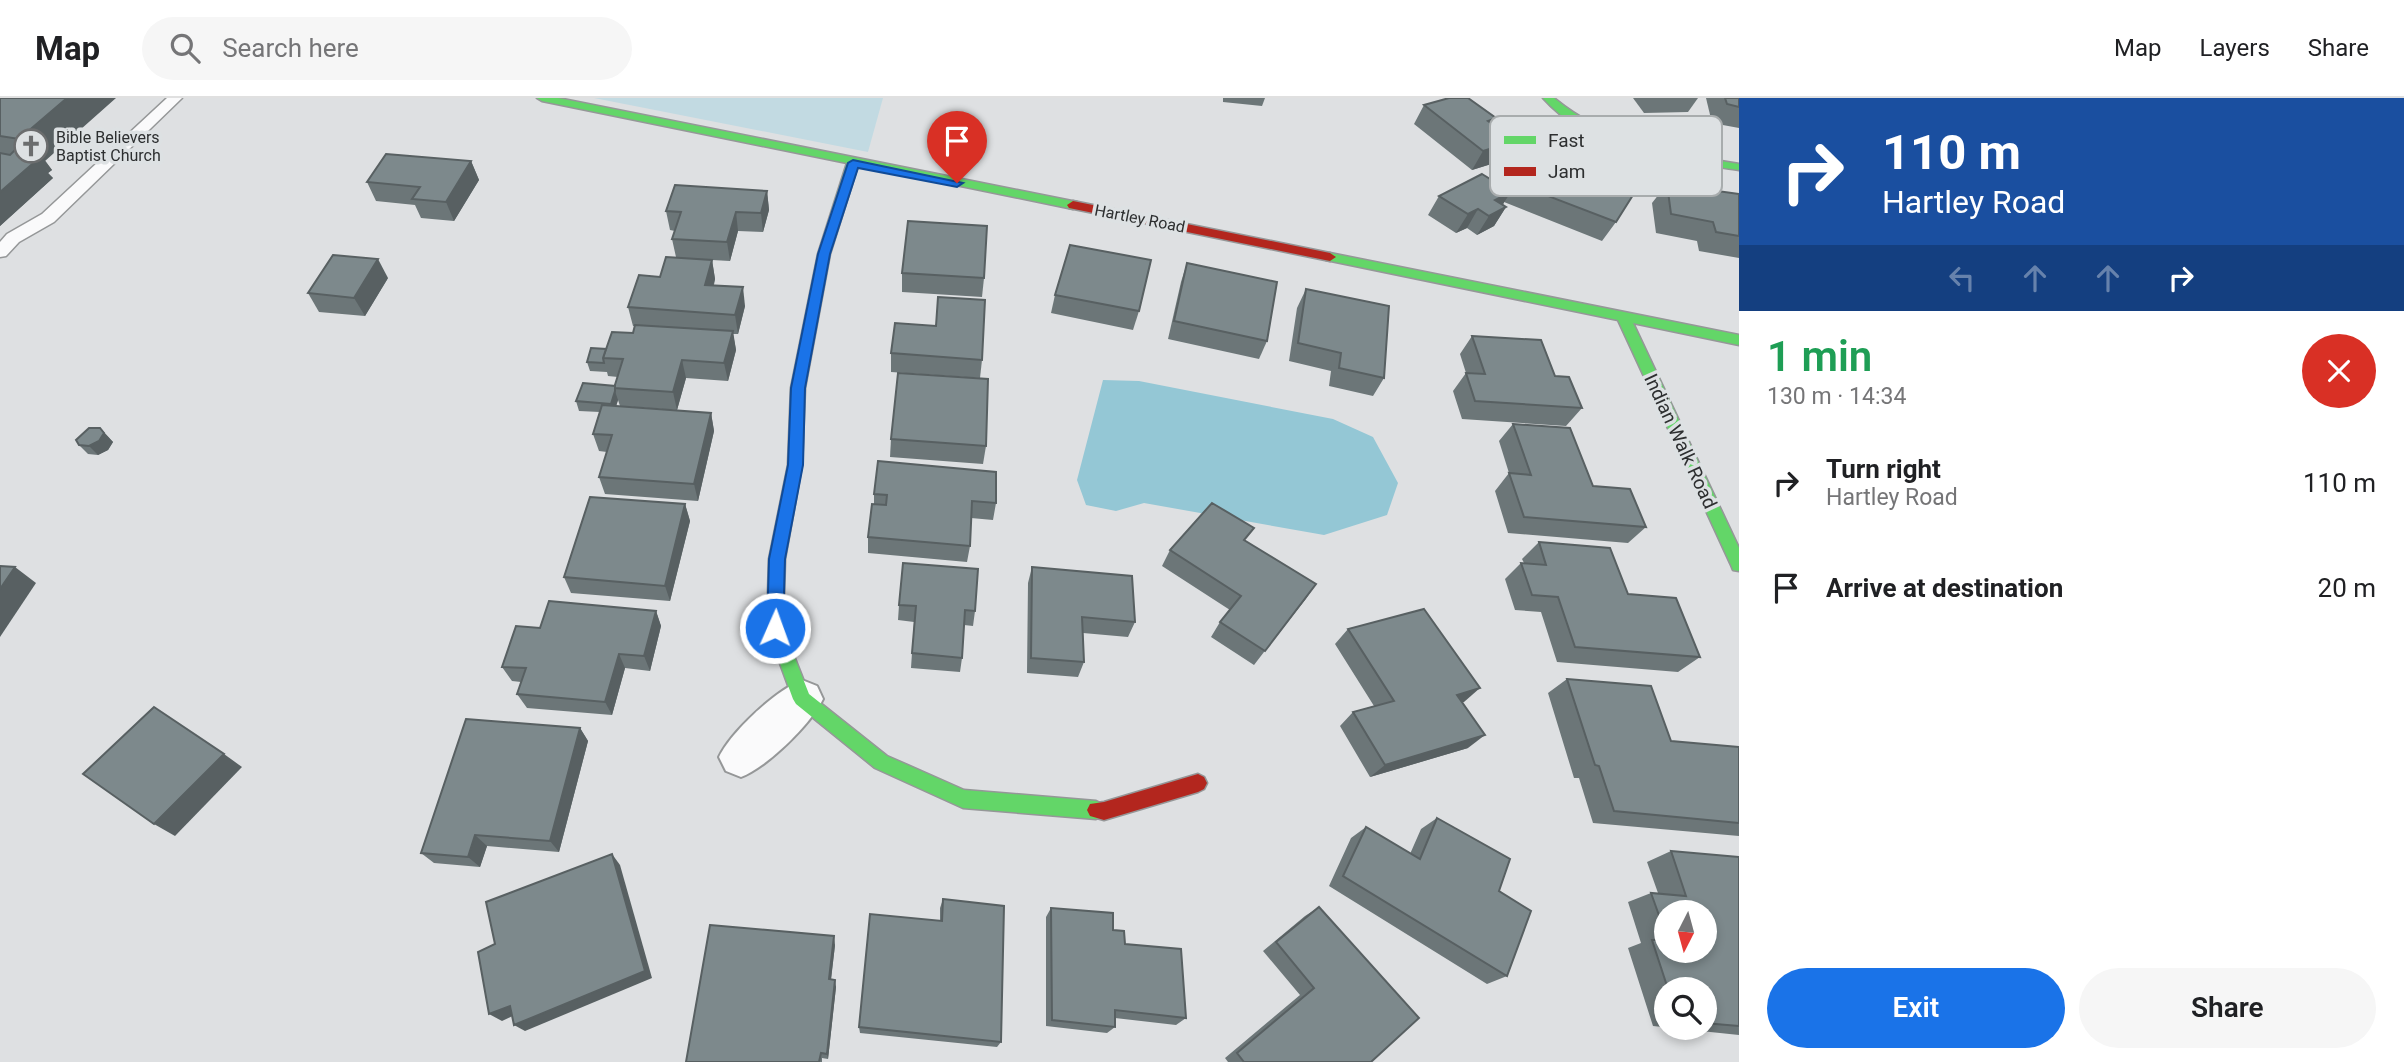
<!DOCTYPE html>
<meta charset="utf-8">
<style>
body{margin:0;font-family:Roboto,sans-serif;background:#f6f6f6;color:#202124;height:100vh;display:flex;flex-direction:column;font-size:26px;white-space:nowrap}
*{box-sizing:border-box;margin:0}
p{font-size:23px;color:#757577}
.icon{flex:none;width:38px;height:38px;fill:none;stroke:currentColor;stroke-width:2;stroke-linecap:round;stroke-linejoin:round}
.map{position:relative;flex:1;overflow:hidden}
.panel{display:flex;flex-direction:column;background:#fff;width:665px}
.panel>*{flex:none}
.banner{background:#1a4fa0;color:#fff;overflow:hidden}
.needle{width:46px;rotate:186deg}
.tools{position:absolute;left:1654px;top:802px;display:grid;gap:14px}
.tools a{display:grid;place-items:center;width:63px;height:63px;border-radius:50%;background:#fff;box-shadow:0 4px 10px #0003;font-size:35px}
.pin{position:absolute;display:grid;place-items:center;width:60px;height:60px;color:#fff;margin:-72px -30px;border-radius:50% 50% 50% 0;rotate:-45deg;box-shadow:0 0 7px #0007}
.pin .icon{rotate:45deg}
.me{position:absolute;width:77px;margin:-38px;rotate:2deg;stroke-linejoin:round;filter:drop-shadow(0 0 5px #0008)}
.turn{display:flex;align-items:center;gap:24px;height:147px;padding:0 28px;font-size:32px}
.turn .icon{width:91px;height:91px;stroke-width:2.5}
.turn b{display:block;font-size:49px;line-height:60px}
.lanes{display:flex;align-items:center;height:66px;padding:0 28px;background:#0003;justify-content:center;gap:35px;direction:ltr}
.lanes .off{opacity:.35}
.round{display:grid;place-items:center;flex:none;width:74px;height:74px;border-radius:37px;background:#f6f6f6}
.overview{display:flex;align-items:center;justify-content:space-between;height:119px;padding:0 28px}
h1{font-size:42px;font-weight:600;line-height:52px;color:#1e9e55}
.cta{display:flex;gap:14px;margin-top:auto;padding:14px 28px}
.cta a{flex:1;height:80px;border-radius:42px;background:#1a73e8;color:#fff;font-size:28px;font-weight:600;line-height:80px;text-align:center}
.cta a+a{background:#f6f6f6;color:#202124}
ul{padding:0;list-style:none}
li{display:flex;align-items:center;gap:21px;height:105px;padding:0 28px}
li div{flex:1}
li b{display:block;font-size:26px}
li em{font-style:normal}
header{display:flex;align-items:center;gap:42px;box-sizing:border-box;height:98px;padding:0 35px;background:#fff;border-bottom:2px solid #e0e0e0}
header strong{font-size:33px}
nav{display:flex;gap:38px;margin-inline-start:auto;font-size:24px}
.search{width:490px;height:63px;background:#f6f6f6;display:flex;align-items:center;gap:18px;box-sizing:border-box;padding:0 24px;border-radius:38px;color:#757577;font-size:26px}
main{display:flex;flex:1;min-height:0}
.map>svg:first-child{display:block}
</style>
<header>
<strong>Map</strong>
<div class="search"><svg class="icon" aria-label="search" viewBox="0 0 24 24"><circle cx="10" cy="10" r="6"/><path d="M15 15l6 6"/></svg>Search here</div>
<nav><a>Map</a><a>Layers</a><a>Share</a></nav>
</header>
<main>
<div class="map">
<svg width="1739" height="964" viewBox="0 0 1739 964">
<rect width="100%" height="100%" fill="#dee0e2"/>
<!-- green -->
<path fill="#c2dae2" d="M594 0H883L868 54Z"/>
<!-- water -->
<path fill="#94c7d5" d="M1103 282 1139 283 1333 321 1373 339 1398 385 1387 417 1324 437 1144 405 1116 413 1086 407 1077 382Z"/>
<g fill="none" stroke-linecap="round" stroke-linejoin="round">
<defs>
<path id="lane" d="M167 0H182L54 124 19 144 6 158 0 159V144L7 136 42 116Z"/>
<path id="street" d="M802 582 817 588 823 601C811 626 767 669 741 679L726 673 719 659C731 634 776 592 802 582Z"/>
<g id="fast">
<path d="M537 0H558L1077 104 1079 107 1073 111 858 67 830 156 805 290 802 367 785 461 783 530 809 596 887 658 964 692 1096 703 1102 706 1105 712 1102 718 1096 721 963 710 875 670 796 606 793 601 767 530 769 461 788 367 791 290 818 156 847 65 542 3Z"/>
<path d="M1543 0H1554C1608 45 1672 55 1739 66V72C1672 62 1591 54 1543 0Z"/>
<path d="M1330 155 1739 237V247L1633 225 1739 450V473L1733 472 1731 467 1618 222 1326 162V156Z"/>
</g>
<g id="jam">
<path d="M1073 103 1330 155 1336 159 1330 163 1069 110 1067 107Z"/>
<path d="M1198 676 1204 679 1207 685 1204 691 1198 694 1104 722 1090 718 1087 712 1090 706 1104 704Z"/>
</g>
</defs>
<!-- lane casing -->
<use href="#lane" stroke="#959798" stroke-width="3"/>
<!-- street casing -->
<use href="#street" stroke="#959798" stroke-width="4"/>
<!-- fast casing -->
<use href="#fast" stroke="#959798" stroke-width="3"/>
<!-- jam casing -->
<use href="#jam" stroke="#959798" stroke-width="3"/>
<!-- lane -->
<use href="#lane" fill="#fafafb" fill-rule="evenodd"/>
<!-- street -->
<use href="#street" fill="#fafafb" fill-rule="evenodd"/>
<!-- fast -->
<use href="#fast" fill="#63d668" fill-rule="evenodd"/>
<!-- jam -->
<use href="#jam" fill="#b3261e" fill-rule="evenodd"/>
</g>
<!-- wall -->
<g fill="#6c7678" fill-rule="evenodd">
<path d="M0 0 52 72 48 75 53 80 0 128Z"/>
<path d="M1223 0H1265L1262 8 1223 4Z"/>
<path d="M1633 0H1698L1688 14 1644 15Z"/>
<path d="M1706 0H1739V30L1712 25Z"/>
<path d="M1424 7 1496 20 1493 26 1504 62 1472 72 1414 26Z"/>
<path d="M471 63 479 82 454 123 421 120 415 107 376 103 367 84Z"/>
<path d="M1567 72 1616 124 1602 143 1504 104 1503 107 1506 109 1494 128 1477 137 1467 130 1456 135 1428 117 1439 98 1505 90 1509 83Z"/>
<path d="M1667 86 1739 96V160L1699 153 1697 143 1656 135 1652 105Z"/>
<path d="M767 93 769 112 763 134 738 133 730 163 712 162 715 181 714 187 745 208 738 236H733L736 252 728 283 686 280 677 312 620 308 618 302 616 308 711 315 714 333 698 403 605 396 599 379 607 354 599 353 593 336 600 314 579 313 576 303 615 288 618 279 608 278 607 274 590 273 587 264 633 235 635 228H633L628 209 660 179 676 159 672 141 675 133 670 132 666 113Z"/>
<path d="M1187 165 1267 243 1259 261 1168 241 1181 184Z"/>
<path d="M902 175 984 180 982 199 902 194Z"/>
<path d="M388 180 365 218 319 214 308 195Z"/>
<path d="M1306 191 1384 280 1373 298 1329 288 1331 273 1289 263 1297 210Z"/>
<path d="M1055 197 1139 213 1133 232 1051 215Z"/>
<path d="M1472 238 1555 278 1582 310 1566 328 1462 321 1453 293 1466 275 1460 256Z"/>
<path d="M891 255 982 262 980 280 891 274Z"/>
<path d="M1513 326 1593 388 1646 429 1628 445 1508 435 1495 393 1509 375 1499 343Z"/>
<path d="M100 330 113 344 108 352 98 357 88 356 79 347Z"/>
<path d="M891 341 986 348 983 366 890 359Z"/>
<path d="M874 396 996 405 993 422 971 420 970 448 967 464 868 455V439L874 406Z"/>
<path d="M685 406 690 423 670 503 571 495 564 479Z"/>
<path d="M1246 444 1316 486 1254 567 1211 539 1220 524 1230 512 1162 468 1170 452Z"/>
<path d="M1539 444 1628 496 1700 559 1678 574 1557 564 1541 514 1515 512 1505 481 1521 465H1524L1522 461Z"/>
<path d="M1032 469 1135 524 1128 539 1083 535 1084 564 1078 579 1027 575 1028 485Z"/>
<path d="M899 507 975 513 973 528 964 527 962 560 960 574 911 570 914 524 898 522Z"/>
<path d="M656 513 661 528 650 573 625 570 612 617 527 610 517 596 521 584 512 583 502 569 540 530Z"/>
<path d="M1348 531 1463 605 1468 650 1370 679 1340 628 1353 614 1374 608 1335 546Z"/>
<path d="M1567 581 1671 643 1739 649V738L1593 725 1579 680H1574L1548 595Z"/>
<path d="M580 630 588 643 559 754 487 748 480 769 434 765 421 755Z"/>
<path d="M1437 720 1499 793 1507 878 1487 886 1329 788 1351 740 1366 729 1410 756 1421 731Z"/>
<path d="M1671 753 1739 759V937L1653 928 1628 850 1641 845 1628 804 1651 795H1658L1647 764ZM1666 814 1704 852H1666ZM1666 891H1704V929H1666Z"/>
<path d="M943 801 1001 944 997 949 860 935 859 929 940 822V810Z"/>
<path d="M1319 809 1371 964H1228L1225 960 1300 897 1263 853 1305 818Z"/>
<path d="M1051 810 1113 832 1186 920 1176 927 1115 920V929L1107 935 1046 928V819Z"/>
<path d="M835 847 831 882 836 889 828 961 822 960V964H686Z"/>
</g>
<!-- shaded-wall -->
<g fill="#586062">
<path d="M67 0H116L45 63 52 72 48 75 53 80 0 128V94L32 57 19 41Z"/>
<path d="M1516 43 1504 62 1472 72 1483 53Z"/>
<path d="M471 63 479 82 454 123 446 104Z"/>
<path d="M767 93 769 112 763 134 761 115Z"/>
<path d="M1511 94 1499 112 1506 109 1494 128 1477 137 1489 118 1495 102Z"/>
<path d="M1478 111 1467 130 1456 135 1468 116Z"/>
<path d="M736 114 738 133 730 163 727 144Z"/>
<path d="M378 161 388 180 365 218 354 200Z"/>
<path d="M712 162 715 181 708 206 705 187Z"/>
<path d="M743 189 745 208 738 236 735 217Z"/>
<path d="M733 233 736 252 728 283 724 265Z"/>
<path d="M682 262 686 280 677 312 673 294Z"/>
<path d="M615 293 618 302 614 315 611 306Z"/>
<path d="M711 315 714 333 698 403 694 386Z"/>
<path d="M100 330 113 344 108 352 98 357 89 348Z"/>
<path d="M685 406 690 423 670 503 665 488Z"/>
<path d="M15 469 36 485 0 539V491Z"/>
<path d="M1316 486 1305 502 1254 567 1265 553Z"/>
<path d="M656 513 661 528 650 573 644 558Z"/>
<path d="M619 556 625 570 612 617 605 604Z"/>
<path d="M1480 590 1464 604 1441 610 1457 597Z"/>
<path d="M580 630 588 643 559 754 550 743Z"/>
<path d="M1485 637 1468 650 1370 679 1385 667Z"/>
<path d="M224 656 242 669 175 738 154 726Z"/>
<path d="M475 737 487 748 480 769 468 759Z"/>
<path d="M612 756 620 767 652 880 525 933 514 927Z"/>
<path d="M834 838 835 847 830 889 829 881Z"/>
<path d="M835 882 836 889 828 961 827 956Z"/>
<path d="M510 908 521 914 502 923 489 916Z"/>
</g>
<!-- building -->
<g fill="#7d898c" stroke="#586062" stroke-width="2">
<path d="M0 0H67L19 41 0 38Z"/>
<path d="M1449 0H1468L1496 20 1488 23 1516 43 1483 53 1424 7Z"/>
<path d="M1725 0H1739V9L1727 6Z"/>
<path d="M17 50 37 53 29 60 38 61 0 94V55L10 57Z"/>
<path d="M1531 54 1569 69 1567 72 1633 97 1616 124 1509 83Z"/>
<path d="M386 56 471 63 446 104 412 101 420 89 367 84Z"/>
<path d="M1482 76 1511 94 1495 102 1506 109 1489 118 1478 111 1468 116 1439 98Z"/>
<path d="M1667 86 1739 96V138L1716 134 1713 124 1671 116Z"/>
<path d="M675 87 767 93 761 115 736 114 727 144 672 141 681 114 666 113Z"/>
<path d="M908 123 987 128 984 180 902 175Z"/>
<path d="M1070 147 1151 162 1139 213 1055 197Z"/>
<path d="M333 157 378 161 354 200 308 195Z"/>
<path d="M666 159 712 162 705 187 743 189 735 217 628 209 639 177 660 179Z"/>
<path d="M1187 165 1277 184 1267 243 1174 223Z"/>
<path d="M1306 191 1389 208 1384 280 1339 270 1341 255 1298 245Z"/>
<path d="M938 199 985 202 982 262 891 255 895 225 936 228Z"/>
<path d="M635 227 733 233 724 265 682 262 673 294 614 290 623 261 603 260 612 234 633 235Z"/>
<path d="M1472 238 1541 242 1555 278 1569 279 1582 310 1475 303 1466 275 1485 276Z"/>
<path d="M591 250 606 251 603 260 604 265 587 264Z"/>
<path d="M898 275 988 281 986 348 891 341Z"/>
<path d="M583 285 615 288V293L611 306 576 303Z"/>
<path d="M602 307 711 315 694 386 599 379 612 337 593 336Z"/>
<path d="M1513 326 1570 330 1593 388 1630 391 1646 429 1524 419 1509 375 1531 377Z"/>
<path d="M89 330H100L104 335 99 343 89 348 79 347 76 342Z"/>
<path d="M878 363 996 374V405L972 403 970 448 868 439 872 406 886 407 887 397 874 396Z"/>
<path d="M590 399 685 406 665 488 564 479Z"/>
<path d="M1212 405 1254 430 1244 442 1316 486 1265 553 1220 524 1241 498 1170 452Z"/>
<path d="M1539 444 1610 450 1628 496 1676 500 1700 559 1575 549 1558 499 1532 497 1521 465 1546 467Z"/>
<path d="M903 465 978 471 975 513 965 512 962 560 912 555 916 508 899 507Z"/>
<path d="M0 468 15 469 0 491Z"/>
<path d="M1032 469 1132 478 1135 524 1082 519 1084 564 1031 560Z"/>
<path d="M549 503 656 513 644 558 619 556 605 604 517 596 526 570 502 569 516 528 540 530Z"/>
<path d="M1424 511 1480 590 1457 597 1485 637 1385 667 1353 614 1394 603 1348 531Z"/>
<path d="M1567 581 1651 588 1671 643 1739 649V725L1614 713 1599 668 1595 667Z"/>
<path d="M154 609 224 656 154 726 83 676Z"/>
<path d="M466 621 580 630 550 743 475 737 468 759 421 755Z"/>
<path d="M1437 720 1510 761 1499 793 1531 813 1507 878 1343 778 1366 729 1420 761Z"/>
<path d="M1671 753 1739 759V928L1704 925V891H1668L1652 842H1666V852H1704V814H1666V837L1651 795 1686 798Z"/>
<path d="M612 756 645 873 514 927 510 908 489 916 478 854 495 846 486 804Z"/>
<path d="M943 801 1004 808 1001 944 859 929 870 816 942 823Z"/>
<path d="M1319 809 1419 920 1371 964H1244L1237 955 1314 890 1276 844Z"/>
<path d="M1051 810 1113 815V832L1124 833 1125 846 1181 851 1186 920 1115 912V929L1052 922Z"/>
<path d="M710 827 834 838 829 881 835 882 827 956 821 955 819 964H686Z"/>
</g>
<!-- route -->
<path fill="#1a73e8" stroke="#114b97" stroke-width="2" d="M853 62 963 85 957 89 858 70 830 156 805 290 803 367 785 461 783 530 775 537 767 530 769 461 788 367 791 290 818 156 848 65Z"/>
<!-- icons -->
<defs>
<symbol id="church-ring" viewBox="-11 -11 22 22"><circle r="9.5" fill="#dde1e3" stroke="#6b6d6e" stroke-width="1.5"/><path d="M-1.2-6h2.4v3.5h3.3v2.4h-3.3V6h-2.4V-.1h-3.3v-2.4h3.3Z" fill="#6b6d6e"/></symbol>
</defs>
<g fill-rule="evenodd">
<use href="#church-ring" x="12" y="29" width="38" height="38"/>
</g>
<g text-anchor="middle" stroke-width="7" stroke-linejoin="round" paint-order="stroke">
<!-- far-poi labels -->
<g font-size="16" fill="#2d2f30" stroke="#dde1e3" text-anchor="start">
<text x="56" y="45">Bible Believers<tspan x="56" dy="18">Baptist Church</tspan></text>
</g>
<!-- far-street labels -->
<g font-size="16" fill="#2d2f30" stroke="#dde1e3">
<text transform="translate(1140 120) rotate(11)" y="6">Hartley Road</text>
</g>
<!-- street labels -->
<g font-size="19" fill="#2d2f30" stroke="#dde1e3">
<text transform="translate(1681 343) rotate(65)" y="7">Indian Walk Road</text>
</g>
</g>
<!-- legend -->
<rect x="1490" y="18" width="232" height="80" rx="10" fill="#dde1e3" stroke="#a8acad" stroke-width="2"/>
<rect x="1504" y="38" width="32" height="8" fill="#63d668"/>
<rect x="1504" y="69" width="32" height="9" fill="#b3261e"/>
<g font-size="19" fill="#2d2f30">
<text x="1548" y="49">Fast</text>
<text x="1548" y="80">Jam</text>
</g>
</svg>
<div class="tools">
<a><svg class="needle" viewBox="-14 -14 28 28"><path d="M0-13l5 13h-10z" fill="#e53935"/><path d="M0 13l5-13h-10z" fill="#757577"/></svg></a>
<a><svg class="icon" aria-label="search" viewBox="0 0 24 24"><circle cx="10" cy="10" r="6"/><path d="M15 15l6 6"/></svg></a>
</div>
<div class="pin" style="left:957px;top:85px;background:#d93025"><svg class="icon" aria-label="arrive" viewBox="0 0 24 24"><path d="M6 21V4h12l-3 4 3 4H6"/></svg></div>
<svg class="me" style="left:775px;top:530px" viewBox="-20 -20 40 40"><circle r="17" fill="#1a73e8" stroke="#fff" stroke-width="3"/><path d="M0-11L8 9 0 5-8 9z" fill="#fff"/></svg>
</div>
<section class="panel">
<div class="banner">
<div class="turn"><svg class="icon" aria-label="right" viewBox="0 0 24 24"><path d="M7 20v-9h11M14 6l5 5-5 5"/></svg><div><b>110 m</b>Hartley Road</div></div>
<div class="lanes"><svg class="icon off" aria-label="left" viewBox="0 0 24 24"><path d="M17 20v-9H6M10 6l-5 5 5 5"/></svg><svg class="icon off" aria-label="ahead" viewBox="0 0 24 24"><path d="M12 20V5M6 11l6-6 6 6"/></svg><svg class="icon off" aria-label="ahead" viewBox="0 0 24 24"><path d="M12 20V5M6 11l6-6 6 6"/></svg><svg class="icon" aria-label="right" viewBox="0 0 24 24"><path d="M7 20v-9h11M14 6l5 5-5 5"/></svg></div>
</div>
<div class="overview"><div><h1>1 min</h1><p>130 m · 14:34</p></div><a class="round" style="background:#d93025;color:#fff"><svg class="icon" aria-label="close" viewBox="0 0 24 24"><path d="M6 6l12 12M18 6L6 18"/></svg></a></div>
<ul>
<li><svg class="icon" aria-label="right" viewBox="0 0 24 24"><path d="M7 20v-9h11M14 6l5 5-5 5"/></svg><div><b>Turn right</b><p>Hartley Road</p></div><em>110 m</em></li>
<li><svg class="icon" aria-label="arrive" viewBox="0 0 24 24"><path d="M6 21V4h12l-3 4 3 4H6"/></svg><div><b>Arrive at destination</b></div><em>20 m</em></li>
</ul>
<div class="cta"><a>Exit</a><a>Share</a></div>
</section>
</main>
